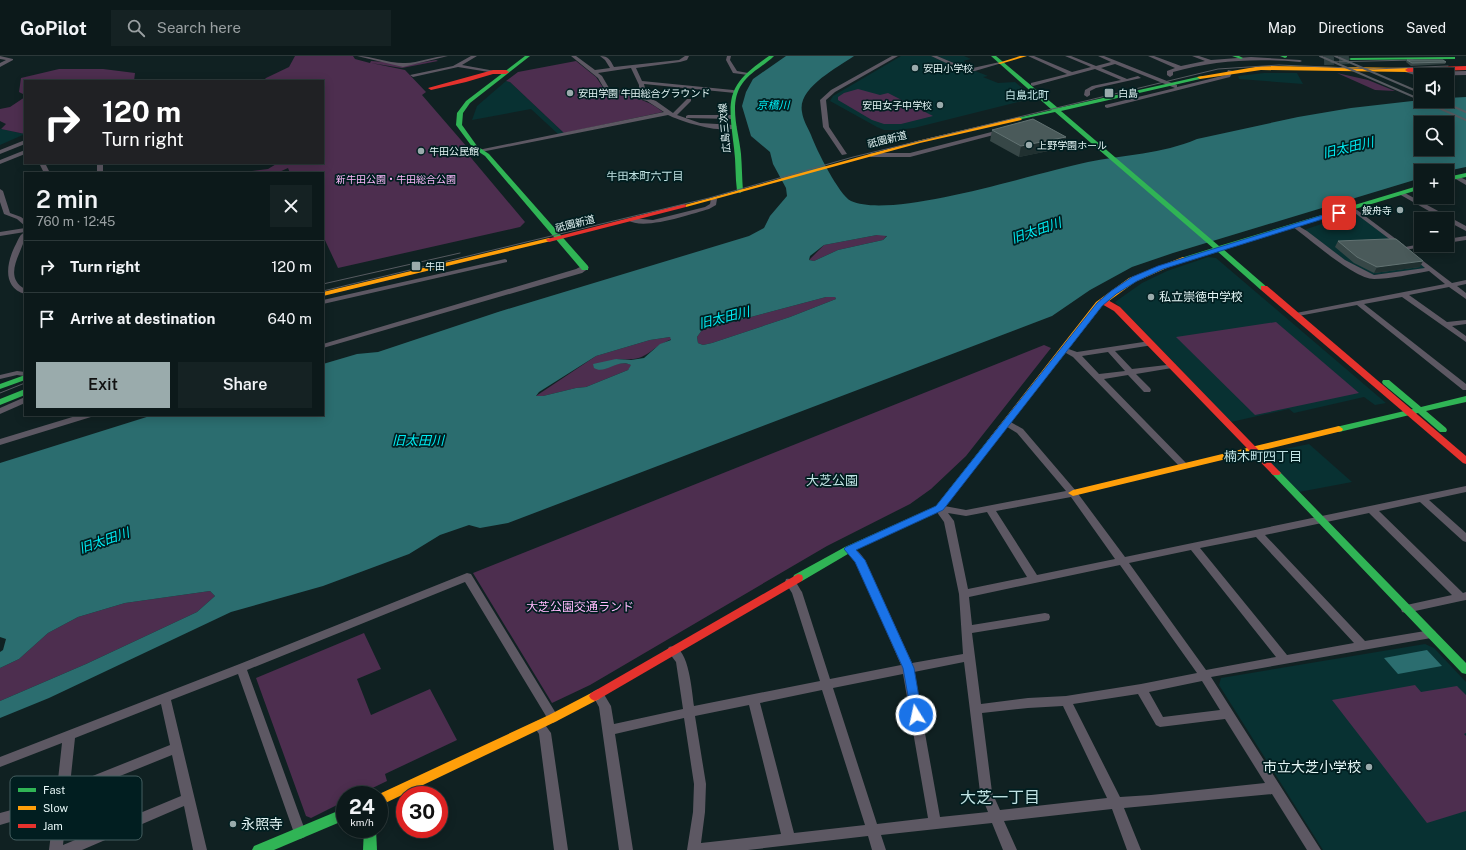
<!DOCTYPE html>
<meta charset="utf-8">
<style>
body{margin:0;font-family:"Public Sans","Noto Sans JP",sans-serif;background:#152223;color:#f1f3f6;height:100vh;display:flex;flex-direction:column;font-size:15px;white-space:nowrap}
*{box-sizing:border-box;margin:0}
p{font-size:13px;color:#9aa0a2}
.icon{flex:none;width:22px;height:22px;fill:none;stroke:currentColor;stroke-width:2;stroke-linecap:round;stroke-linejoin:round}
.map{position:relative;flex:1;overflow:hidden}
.sheet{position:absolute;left:24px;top:116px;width:300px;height:244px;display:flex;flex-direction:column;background:#0c191a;border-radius:0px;box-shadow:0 2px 10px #0003,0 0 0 1px #2c3839}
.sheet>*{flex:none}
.top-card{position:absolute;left:24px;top:24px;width:300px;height:84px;border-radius:0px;box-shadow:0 2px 10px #0003,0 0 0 1px #2c3839;background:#202124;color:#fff;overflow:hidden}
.fabs{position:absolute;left:1414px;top:12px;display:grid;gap:8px}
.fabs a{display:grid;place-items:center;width:40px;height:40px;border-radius:0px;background:#0c191a;box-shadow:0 2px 10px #0003,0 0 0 1px #2c3839;font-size:20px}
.speed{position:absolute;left:336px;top:730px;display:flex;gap:8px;font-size:20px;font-weight:700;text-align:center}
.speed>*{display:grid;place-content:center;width:52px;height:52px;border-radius:50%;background:#0c191a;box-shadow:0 2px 10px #0003,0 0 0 1px #2c3839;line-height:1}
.speed small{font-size:10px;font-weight:400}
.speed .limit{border:6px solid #d22;background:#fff;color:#111}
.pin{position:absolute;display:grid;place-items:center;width:34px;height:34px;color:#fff;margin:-17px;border-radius:8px;box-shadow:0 2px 6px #0006}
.me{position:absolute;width:44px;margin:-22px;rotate:350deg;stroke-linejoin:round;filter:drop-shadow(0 0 3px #0008)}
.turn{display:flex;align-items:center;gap:14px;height:84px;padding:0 12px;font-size:18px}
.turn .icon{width:52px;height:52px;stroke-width:2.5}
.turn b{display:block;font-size:28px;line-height:34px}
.round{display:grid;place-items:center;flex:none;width:42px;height:42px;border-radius:0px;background:#152223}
.headline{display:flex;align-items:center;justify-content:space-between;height:68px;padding:0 12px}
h1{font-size:24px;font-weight:600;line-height:30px}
.primary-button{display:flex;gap:8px;margin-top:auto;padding:8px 12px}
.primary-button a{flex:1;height:46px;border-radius:0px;background:#9aabac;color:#111;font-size:16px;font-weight:600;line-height:46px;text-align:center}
.primary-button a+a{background:#152223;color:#f1f3f6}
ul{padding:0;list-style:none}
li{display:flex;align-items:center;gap:12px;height:52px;padding:0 12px;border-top:1px solid #2c3839}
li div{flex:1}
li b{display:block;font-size:15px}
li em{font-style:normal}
header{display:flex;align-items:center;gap:24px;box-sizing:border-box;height:56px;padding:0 20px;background:#0c191a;border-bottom:1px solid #2c3839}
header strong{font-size:19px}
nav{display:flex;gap:22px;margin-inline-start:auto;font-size:14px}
.search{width:280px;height:36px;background:#152223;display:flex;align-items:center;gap:10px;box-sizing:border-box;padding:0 14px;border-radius:0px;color:#9aa0a2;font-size:15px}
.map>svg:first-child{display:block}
</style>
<header>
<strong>GoPilot</strong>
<div class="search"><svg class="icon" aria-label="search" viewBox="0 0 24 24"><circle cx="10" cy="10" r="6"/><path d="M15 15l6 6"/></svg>Search here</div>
<nav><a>Map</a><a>Directions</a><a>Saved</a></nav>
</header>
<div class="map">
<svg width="1466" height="794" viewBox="0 0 1466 794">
<rect width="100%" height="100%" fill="#102122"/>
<!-- built -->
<g fill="#083132">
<path d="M901 0H931L969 17 975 15 983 18 988 20 983 21 998 27 1015 26 1034 42 914 72 897 74H884L877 71 830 45 833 40Z"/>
<path d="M937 0H964L971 3 963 5 967 7 958 9Z"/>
<path d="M1264 17H1297L1303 28 1239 23 1238 20Z"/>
<path d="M506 25 510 26 564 77 558 78 531 53 472 64 477 50Z"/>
<path d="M0 73H1L25 78 0 89Z"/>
<path d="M1353 157 1358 158 1425 211 1424 213 1373 219 1347 206 1304 174Z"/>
<path d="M1208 201 1216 202 1386 347 1375 349 1364 341 1294 357 1289 353 1231 366 1115 246 1142 227 1167 215Z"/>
<path d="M1309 388 1352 426 1299 436 1264 401 1265 397Z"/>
<path d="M1425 588 1434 592 1466 626V794H1323L1219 629 1221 622Z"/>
</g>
<!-- green -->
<g fill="#4d2e4f">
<path d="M295 0H353L355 3 370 7 371 5 413 8 436 4 438 5 402 12 371 7 405 14 426 36 422 39 467 91 463 92 467 97 525 166 520 171 338 212 323 180V117H290L288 112 277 117H236L268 113 278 107H323V25L264 24 266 22 289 11Z"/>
<path d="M576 5 596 21 604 33C625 39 646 42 663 56L564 77 510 26 506 25 518 16Z"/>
<path d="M59 13H103L135 17 134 25H25V39L19 36 21 22Z"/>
<path d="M1337 17 1368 24 1395 35 1375 34Z"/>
<path d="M858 33 880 39 888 37 933 60 901 68H884L872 64 838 44V41L844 37Z"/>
<path d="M25 41V78L1 73 6 68 0 65V53L10 51Z"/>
<path d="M877 179H887L883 184 838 194 814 205 809 204 824 189Z"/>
<path d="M826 241H835L836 243 790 261 712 287 703 289 698 287 697 281 702 274Z"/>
<path d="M1276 266 1359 337 1255 359 1176 281Z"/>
<path d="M670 281 672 283C645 294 650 306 616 303L605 313C611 308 624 305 632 309L628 314 586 331 576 332 543 340H536L596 300 650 284Z"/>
<path d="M1044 289 1051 292 966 400 931 433 910 448 827 490 590 629 552 647 473 517Z"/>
<path d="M210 535 215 540 197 556 86 608 0 645V612L19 603 48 577 78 561 125 547Z"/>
<path d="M364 577 381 613 357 623 371 659 430 633 457 684 385 718 387 725 358 739H345V745L311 762 306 760 256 622Z"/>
<path d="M1415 629 1421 636 1457 630 1466 639V677L1464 678 1466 680V755L1427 767 1332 644Z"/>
</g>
<!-- water -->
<g fill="#2b6d6f" fill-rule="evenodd">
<path d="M786 0H854C837 12 797 32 802 56 803 64 808 72 811 79 816 93 839 139 851 145 893 164 1038 116 1088 106 1124 99 1162 98 1197 83L1298 61 1351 52 1421 44 1447 45V42L1466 41V111L1447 115H1421V122L1173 197 1132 211 1090 234 1052 260 508 467 480 472 469 469 440 479 409 498 323 530 231 556 49 642 0 662V645L86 608 197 556 215 540 210 535 125 547 78 561 48 577 19 603 0 612V596L3 594 6 583 0 581V407L153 359H323V308L357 298 378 296 498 256 749 180 764 172 770 160 787 140 786 132 773 108 770 96 751 80 742 50 746 36 753 23ZM1421 67H1447V93H1421ZM877 179 887 180 883 184 838 194 814 205 809 204 810 200 824 189ZM826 241H835L836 243 790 261 712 287 703 289 698 287 697 281 702 274ZM670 281 671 284 660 288 644 302 631 304 616 303 593 308 594 312C605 319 618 302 631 309L628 314 586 331 576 332 543 340H536L539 336 596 300 650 284Z"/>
<path d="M1427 594 1442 610 1398 618 1384 602Z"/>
</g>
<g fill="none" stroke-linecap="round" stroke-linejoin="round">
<!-- highway-tunnel -->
<path stroke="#304142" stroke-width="10" stroke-dasharray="10 5" stroke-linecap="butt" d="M1324 4 1351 3"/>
<!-- street -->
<g fill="#5d5863" fill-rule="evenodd">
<path d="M0 0 13 3V4L0 11V7L6 4 0 3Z"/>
<path d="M357 0C372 0 387 7 403 7 416 8 433 0 448 0L403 11Z"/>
<path d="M471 0H477L462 9 495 15V17L458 11 413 21 410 19 453 10Z"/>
<path d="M571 0H576L595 14 610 12 605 4 600 0C609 0 610 4 614 11L679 4 685 0H689L687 4 680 6 636 12 642 25 733 34 735 35V37L644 28 645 32 638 38 656 45 673 57 687 43H691V45L677 59 700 67 734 69 737 71C724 79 682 66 668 59L481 96V94L483 93 664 56 647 45 605 34 598 22ZM631 12 639 29V32L633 37 609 32 602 20 598 17Z"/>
<path d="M727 0H731L730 4 737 15 748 17V19L733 17 726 4Z"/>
<path d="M892 0H898L835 36 826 44 829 71 847 98 842 99 823 71 820 44 831 34Z"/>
<path d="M931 0H937L968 13 1000 6 1002 7 968 17Z"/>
<path d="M1028 0H1034L1072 16 1091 11 1065 0H1071L1096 10 1111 6 1098 0H1104L1177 29V31L1226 19 1228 14 1233 15 1230 21 1107 52 1105 51V49L1175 32 1115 8 1101 12 1127 23 1138 20 1141 22 1096 32 1090 35V39L1087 41 1084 39 1085 34 1092 30 1121 24 1095 13 1033 30 1031 29V27L1067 18Z"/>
<path d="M1148 0H1154L1181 10 1205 5 1192 0H1199L1211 4 1251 1 1300 4 1302 5 1300 6C1257 2 1214 4 1173 16V19L1170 21 1167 19V15L1175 12Z"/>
<path d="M1407 13 1418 16 1466 15V19L1418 20 1405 16V14Z"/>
<path d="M688 59H732L735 61 732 63 686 62V60Z"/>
<path d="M1003 73 1005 74V76L910 101H871L868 99 871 97H910Z"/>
<path d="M25 84V88L0 98V94Z"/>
<path d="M25 94V98L0 108V104Z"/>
<path d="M39 107H45L50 117H44Z"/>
<rect x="97" y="107" width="6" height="10"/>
<path d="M1454 120H1458L1466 124V129L1454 122Z"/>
<path d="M0 133 3 135 10 157 21 161 25 164V170L17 163 4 158 0 146Z"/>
<path d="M1399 136H1403L1466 170V175L1447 165V163H1443L1399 138Z"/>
<path d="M714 141 717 143 716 149 709 153C691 158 643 175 628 164L631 162 653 164 705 151 710 148 711 143Z"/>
<path d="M1353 151 1404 189 1405 191 1421 188V189H1428L1425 191 1403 194 1402 192 1400 191 1351 154V152Z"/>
<path d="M1295 168 1307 175 1345 204 1374 219 1425 212 1412 201V199L1414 198 1452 227 1466 224V228L1457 230 1466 237V243L1449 231 1409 239 1447 266 1466 264V268L1452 270 1466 280V286L1402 241 1364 248 1466 328V334H1463L1357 249 1293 261V257H1296L1445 228 1429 215C1413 218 1389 223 1374 223 1354 223 1310 183 1293 171L1292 170Z"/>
<path d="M25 172C25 176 26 181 24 185 19 201 4 221 25 233V238C1 231 7 205 16 188 18 184 20 178 25 176L0 180V176Z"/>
<path d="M1466 180V184L1447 187V183Z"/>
<path d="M505 203 507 204V206L323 248V244Z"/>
<path d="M582 210H588L589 212 582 217 323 292V288L576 213Z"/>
<path d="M1150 285 1154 287 1153 289 1115 295 1132 313 1175 308 1176 310 1172 312 1136 318 1150 332 1151 334 1150 336H1144L1128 319 1104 323 1187 408 1189 410 1187 412H1181L1073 301 1059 293 1063 291 1077 296ZM1108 296 1125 315 1099 318 1082 300Z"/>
<path d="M17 315 25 316V320L17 319 0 323V319Z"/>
<path d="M25 341V347L0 358V352Z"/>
<path d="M79 359H92L91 361 0 389V383Z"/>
<path d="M1007 364 1023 373 1076 435 1125 501 1466 430V436L1429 444 1466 477V486L1463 485 1420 446 1379 455 1463 537 1466 536V544L1461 545 1406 557 1402 556 1401 553 1402 550 1452 539 1369 457 1265 479 1365 585 1431 574 1435 575 1436 578 1435 581 1431 582 1211 621 1321 794H1307L1272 738 1124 752 1141 794H1127L1112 753 1004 765 1017 794H1003L992 767 881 779 886 794H872L868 780 748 794H687L693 756 694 728 684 662 615 678 633 794H619L599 651 592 638 594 635 598 633 602 635 611 650 614 668 683 653 676 606 667 594 669 591C689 585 692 638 694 650L820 625 792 537 785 526 786 523C795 521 798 530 802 536L830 623 901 609 856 506 844 493 845 491C854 488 861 498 865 504L912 607 963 598 959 538 944 466 934 452 936 450 939 449 966 454 1066 435 1017 377 1004 369 1003 367ZM1071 441 1115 503 1037 519 996 455ZM987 456 1027 521 968 533 954 465 948 457 966 460ZM1256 481 1354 587 1287 599 1200 492ZM1191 494 1276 601 1206 614 1129 507ZM1120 509 1197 617 1141 628 1066 640 1028 642 981 648 972 577 1045 565 1049 564 1050 561 1049 558 1045 557 972 569 969 541ZM964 606 980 736 988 756 940 761 914 616ZM903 618 928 762 877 768 833 632ZM1202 625 1220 654 1163 661 1149 636ZM822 634 865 769 794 777 760 647ZM1138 638 1156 669 1160 671 1225 663 1265 727 1151 739 1120 741 1073 648ZM749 649 781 778 701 787 705 756 706 728 695 660ZM1063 650 1107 742 1000 754 992 736 982 657 1028 652Z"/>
<path d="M467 517 471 518 557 659 559 662 557 665 553 667 549 665 465 526 247 614 306 777 305 781 300 783 295 781 294 777 238 618 171 644 207 794H193L184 750 82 794H49L54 753 0 769V757L56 742 62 687 0 711V701L237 609ZM161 648 170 689 70 729 75 682ZM172 699 181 740 63 789 68 741Z"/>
<path d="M539 664 543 666 551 677 568 794H554L539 678 533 669 535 666Z"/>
</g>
<!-- fast -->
<g fill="#30b455" fill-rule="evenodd">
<path d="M525 0H530L470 47 463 57 462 69 477 90 489 98 588 210V214H582L485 100 473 92 456 69 457 57 466 45Z"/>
<path d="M769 0H774C764 10 750 16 742 28 728 48 739 76 741 98 742 110 742 123 743 135L740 137 737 135C735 121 736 106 734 92 728 42 725 30 769 0Z"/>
<path d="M991 0H996L1058 52 1202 20 1203 21 1200 23 1061 55 1219 190 1421 129V133L1223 193 1268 232 1267 234H1261L1217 195 1185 204H1181V202L1213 192 1055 56 1017 64V62L1052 54Z"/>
<path d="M1232 0H1239L1243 2 1241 3Z"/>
<path d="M1280 0H1287V1L1285 2Z"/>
<path d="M1453 1H1455V3L1351 4 1349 3 1351 2Z"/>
<path d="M1466 117V121L1447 125V121Z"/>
<path d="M25 319V324L0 333V328Z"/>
<path d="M1383 324H1389L1421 351 1466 340V346L1426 355 1446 372 1447 374 1446 376H1440L1418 357 1339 376 1336 375 1335 373 1336 371 1413 353 1383 328 1382 326Z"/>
<path d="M25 333V339L0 349V343Z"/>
<path d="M991 383 994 384 995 386 994 388 942 454 853 495 802 525H794L793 522 794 519 845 491 936 450 988 384Z"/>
<path d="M1276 414 1279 415 1466 607V618L1462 617 1273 419 1271 417Z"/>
<path d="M345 752V764L274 794H252L254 790Z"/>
<path d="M364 773H376L377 794H363Z"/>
</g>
<!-- slow -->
<g fill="#ff9f0a" fill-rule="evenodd">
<path d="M1020 0H1027L1000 8 998 7Z"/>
<path d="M1261 10 1408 12 1411 14 1408 16 1261 14 1200 23 1197 21Z"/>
<path d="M1019 61 1022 63 1021 64 920 87 686 151 681 150 917 85Z"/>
<path d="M549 182 552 184 551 185 323 240V236Z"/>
<path d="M1183 201 1187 203 1185 204 1135 226 1102 250 994 388H988L987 386 988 384 1096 246 1129 222Z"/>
<path d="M1339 370 1343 373 1342 375 1073 440 1068 437 1073 434Z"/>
<path d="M595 635 599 637 601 640 599 643 557 665 379 750V739H377L549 659Z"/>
</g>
<!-- jam -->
<g fill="#e5322d" fill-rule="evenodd">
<path d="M1466 10V14L1408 16 1405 14 1408 12Z"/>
<path d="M493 14H506L509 16 506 18H493L466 26 431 34 428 32Z"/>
<path d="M684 148 686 149V151L549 186 546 184 547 183Z"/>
<path d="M1261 230H1267L1466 400V408L1463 407 1261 234Z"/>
<path d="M1100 243H1106L1120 251 1279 415 1281 417 1279 419H1273L1114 255 1100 247Z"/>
<path d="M798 518 802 519 803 522 802 525 599 643 595 645 591 643 589 640 591 637Z"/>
</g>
<!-- tram -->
<g stroke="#575b61" stroke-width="1">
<path d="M1331 6 1413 4"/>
<path d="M323 228 460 197"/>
<path d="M323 235 709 142 853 101 1218 13 1279 9 1374 13 1448 10"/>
<path d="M0 337 25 327"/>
</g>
<!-- rail -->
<g stroke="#575b61" stroke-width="2">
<path d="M1320 0 1421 44"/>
<path d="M1335 0 1421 37"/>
<path d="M1423 45 1466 64"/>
<path d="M1441 45 1466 56"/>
</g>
</g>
<!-- wall -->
<g fill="#374747">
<path d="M1407 4 1446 6 1445 8 1411 10 1406 6Z"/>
<path d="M992 74 1066 81 1063 92 1019 101 990 85Z"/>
<path d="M1338 185 1420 211 1374 217 1354 207 1335 191Z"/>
</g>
<!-- shaded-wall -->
<g fill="#203030">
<path d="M1066 81 1063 92 1019 101 1021 90Z"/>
<path d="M1423 205 1420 211 1374 217 1377 211Z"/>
</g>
<!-- building -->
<g fill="#4a5a5a" stroke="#627272">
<path d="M1407 4H1443L1446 6 1412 7Z"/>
<path d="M1033 63 1066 81 1021 90 992 74Z"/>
<path d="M1387 183H1396L1423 205 1377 211 1357 201 1338 185Z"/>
</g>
<!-- route -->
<path fill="#1a73e8" stroke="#114b97" d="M1336 155 1342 157 1163 213 1137 225 1116 238 1102 250 943 454 856 494 865 504 914 612 922 659 920 662 916 664 912 662 903 612 855 506 844 493 846 491 936 450 1097 247 1111 235 1132 221 1158 210Z"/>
<!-- markers -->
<g fill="#9aabac" stroke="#011e20" stroke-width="1.5">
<circle cx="915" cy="12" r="4"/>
<circle cx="570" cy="37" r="4"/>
<rect x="1104" y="32" width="10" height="10" rx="2"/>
<circle cx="940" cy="49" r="4"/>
<circle cx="1029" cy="89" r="4"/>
<circle cx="421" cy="95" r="4"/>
<circle cx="1400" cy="154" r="4"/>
<rect x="411" y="205" width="10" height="10" rx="2"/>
<circle cx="1151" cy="241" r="4"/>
<circle cx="1369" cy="711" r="4"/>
<circle cx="233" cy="768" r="4"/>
</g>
<g text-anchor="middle" stroke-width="3.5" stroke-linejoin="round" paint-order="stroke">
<!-- far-poi labels -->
<g font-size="10" fill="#e5f6f6" stroke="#011e20" text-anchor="start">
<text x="923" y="16">安田小学校</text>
<text x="578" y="41">安田学園 牛田総合グラウンド</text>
<text x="1118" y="41">白島</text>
<text x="932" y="53" text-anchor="end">安田女子中学校</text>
<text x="1037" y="93">上野学園ホール</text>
<text x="429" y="99">牛田公民館</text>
<text x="1392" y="158" text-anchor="end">般舟寺</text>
<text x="425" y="214">牛田</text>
</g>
<!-- far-street labels -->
<g font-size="10" fill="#e5f6f6" stroke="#011e20">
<text transform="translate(724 72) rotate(-95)" y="4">広島三次線</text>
<text transform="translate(887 83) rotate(-14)" y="4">祇園新道</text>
<text transform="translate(575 167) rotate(-14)" y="4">祇園新道</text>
</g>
<!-- far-park labels -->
<g font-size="10" fill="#ffbafd" stroke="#011e20">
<text x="396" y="127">新牛田公園・牛田総合公園</text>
</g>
<!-- far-neighbourhood labels -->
<g font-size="11" fill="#c1e3e4" stroke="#011e20">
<text x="1027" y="43">白島北町</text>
<text x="645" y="124">牛田本町六丁目</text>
</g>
<!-- far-water labels -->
<g font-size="11" font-style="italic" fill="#00edf4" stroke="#011e20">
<text x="773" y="53">京橋川</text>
</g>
<!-- poi labels -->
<g font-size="12" fill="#e5f6f6" stroke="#011e20" text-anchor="start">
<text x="1159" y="245">私立崇徳中学校</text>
</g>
<!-- park labels -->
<g font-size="12" fill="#ffbafd" stroke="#011e20">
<text x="580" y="555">大芝公園交通ランド</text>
</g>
<!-- water labels -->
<g font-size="13" font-style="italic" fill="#00edf4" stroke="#011e20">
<text transform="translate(1348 91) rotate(-13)" y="5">旧太田川</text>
<text transform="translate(1036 174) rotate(-19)" y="5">旧太田川</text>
<text transform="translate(724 261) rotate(-14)" y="5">旧太田川</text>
<text x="418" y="389">旧太田川</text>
<text transform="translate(104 484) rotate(-19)" y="5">旧太田川</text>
</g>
<!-- neighbourhood labels -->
<g font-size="13" fill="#c1e3e4" stroke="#011e20">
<text x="1263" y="405">楠木町四丁目</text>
<text x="832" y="429">大芝公園</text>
</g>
<!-- near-poi labels -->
<g font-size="14" fill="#e5f6f6" stroke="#011e20" text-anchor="end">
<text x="1361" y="716">市立大芝小学校</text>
<text x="241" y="773" text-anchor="start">永照寺</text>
</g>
<!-- near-neighbourhood labels -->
<g font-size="16" fill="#c1e3e4" stroke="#011e20">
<text x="1000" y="747">大芝一丁目</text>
</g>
</g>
<!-- legend -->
<rect x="10" y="720" width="132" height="64" rx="6" fill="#011e20" stroke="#455f60" stroke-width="1"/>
<rect x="18" y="732" width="18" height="4" fill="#30b455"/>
<rect x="18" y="750" width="18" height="4" fill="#ff9f0a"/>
<rect x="18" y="768" width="18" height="4" fill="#e5322d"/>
<g font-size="11" fill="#e5f6f6">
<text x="43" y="738">Fast</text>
<text x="43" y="756">Slow</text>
<text x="43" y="774">Jam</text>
</g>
</svg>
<div class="fabs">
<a><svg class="icon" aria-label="sound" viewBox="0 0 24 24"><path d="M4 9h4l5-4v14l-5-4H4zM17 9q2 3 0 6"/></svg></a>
<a><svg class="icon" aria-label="search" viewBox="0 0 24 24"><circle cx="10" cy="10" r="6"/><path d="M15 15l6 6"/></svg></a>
<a>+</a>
<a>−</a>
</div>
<div class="speed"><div>24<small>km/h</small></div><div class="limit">30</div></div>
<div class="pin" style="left:1339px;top:157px;background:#d93025"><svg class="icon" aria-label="arrive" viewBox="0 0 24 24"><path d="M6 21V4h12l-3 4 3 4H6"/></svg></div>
<svg class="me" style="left:916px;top:659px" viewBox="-20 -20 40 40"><circle r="17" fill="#1a73e8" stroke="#fff" stroke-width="3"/><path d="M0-11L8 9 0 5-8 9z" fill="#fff"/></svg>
<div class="top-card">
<div class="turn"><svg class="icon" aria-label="right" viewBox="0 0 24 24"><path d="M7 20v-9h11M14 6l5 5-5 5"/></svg><div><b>120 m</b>Turn right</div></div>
</div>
<section class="sheet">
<div class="headline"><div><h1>2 min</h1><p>760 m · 12:45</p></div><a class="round"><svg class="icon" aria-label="close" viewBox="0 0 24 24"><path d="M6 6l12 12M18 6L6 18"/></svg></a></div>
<ul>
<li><svg class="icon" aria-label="right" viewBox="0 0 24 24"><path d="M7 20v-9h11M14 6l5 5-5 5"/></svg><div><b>Turn right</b></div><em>120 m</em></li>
<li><svg class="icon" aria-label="arrive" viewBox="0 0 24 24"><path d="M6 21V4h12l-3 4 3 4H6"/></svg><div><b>Arrive at destination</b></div><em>640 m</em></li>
</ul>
<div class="primary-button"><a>Exit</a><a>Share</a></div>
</section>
</div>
